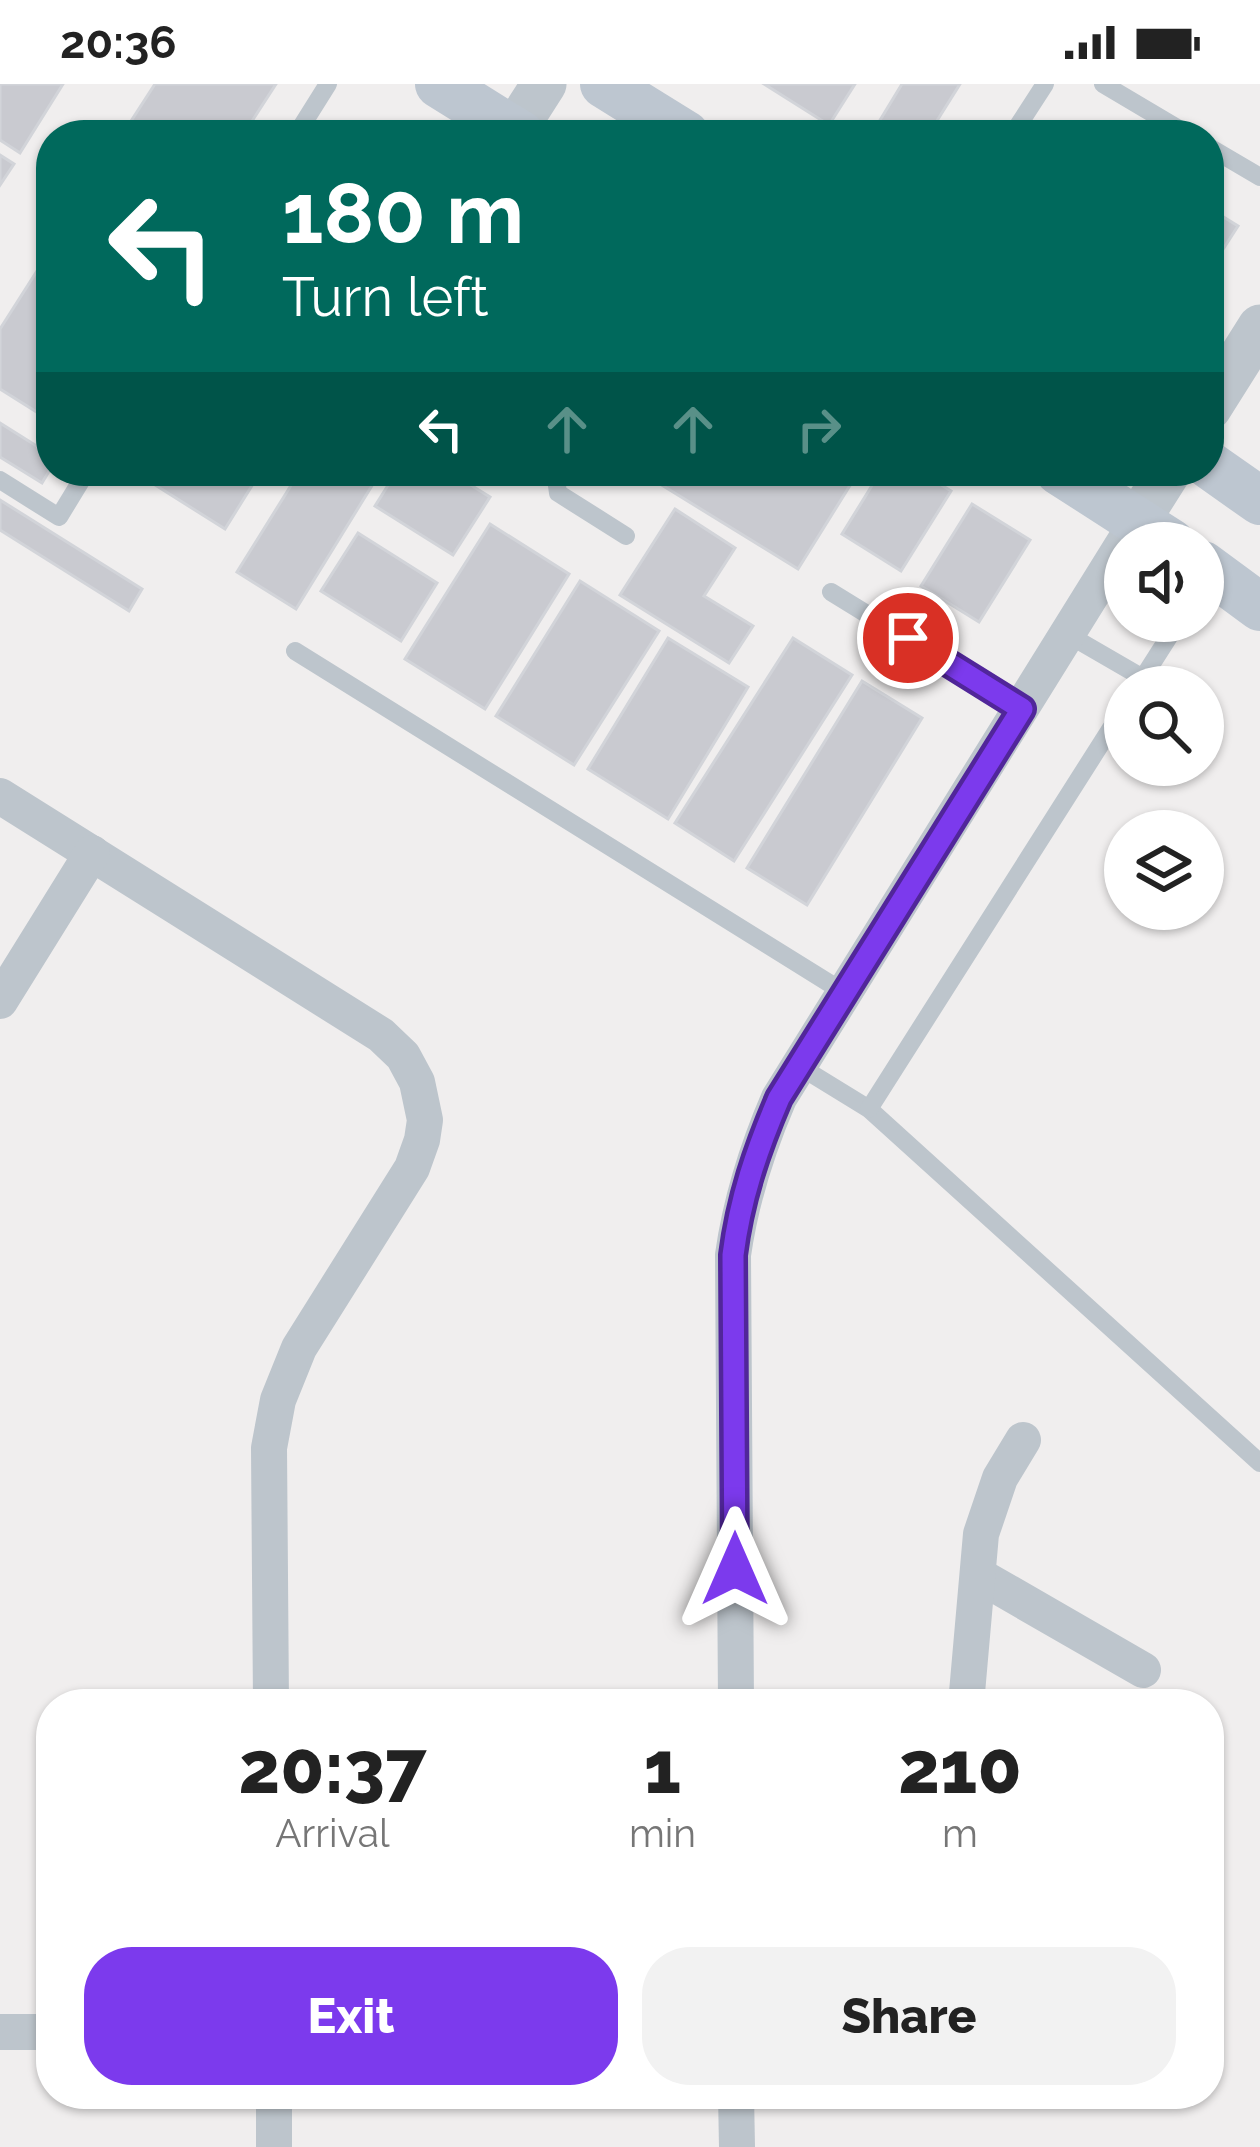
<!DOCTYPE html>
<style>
body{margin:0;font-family:Raleway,sans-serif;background:#f2f2f2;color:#222;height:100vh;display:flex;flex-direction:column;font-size:45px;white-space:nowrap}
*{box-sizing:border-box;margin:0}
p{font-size:39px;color:#767676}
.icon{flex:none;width:66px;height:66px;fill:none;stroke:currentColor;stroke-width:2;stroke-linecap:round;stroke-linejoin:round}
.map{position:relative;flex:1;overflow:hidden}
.sheet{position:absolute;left:36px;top:1605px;width:1188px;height:420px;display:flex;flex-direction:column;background:#fff;border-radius:48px;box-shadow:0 3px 9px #0004}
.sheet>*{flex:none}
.top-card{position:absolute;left:36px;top:36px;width:1188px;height:366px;border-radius:48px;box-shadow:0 3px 9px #0004;background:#00695c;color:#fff;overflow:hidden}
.tools{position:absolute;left:1104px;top:438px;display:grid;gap:24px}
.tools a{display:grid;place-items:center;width:120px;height:120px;border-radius:50%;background:#fff;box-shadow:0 3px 9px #0004;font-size:60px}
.pin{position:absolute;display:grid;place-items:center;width:102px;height:102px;color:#fff;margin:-51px;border:6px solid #fff;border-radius:50%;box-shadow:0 3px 12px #0007}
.me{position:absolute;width:132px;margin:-66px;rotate:0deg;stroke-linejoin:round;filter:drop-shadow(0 0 9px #0008)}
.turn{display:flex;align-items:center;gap:42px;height:252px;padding:0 48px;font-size:54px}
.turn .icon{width:156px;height:156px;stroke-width:2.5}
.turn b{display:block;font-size:84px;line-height:102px}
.lanes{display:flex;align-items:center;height:114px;padding:0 48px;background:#0003;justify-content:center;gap:60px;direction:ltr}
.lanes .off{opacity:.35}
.eta{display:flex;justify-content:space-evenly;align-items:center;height:204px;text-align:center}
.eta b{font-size:72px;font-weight:800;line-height:84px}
.action{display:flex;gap:24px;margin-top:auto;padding:24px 48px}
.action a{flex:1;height:138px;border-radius:48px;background:#7c3aed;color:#fff;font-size:48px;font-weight:800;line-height:138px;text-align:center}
.action a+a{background:#f2f2f2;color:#222}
.status{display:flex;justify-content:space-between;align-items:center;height:84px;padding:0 60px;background:#fff;direction:ltr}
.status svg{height:33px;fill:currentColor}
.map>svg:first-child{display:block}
</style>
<div class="status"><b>20:36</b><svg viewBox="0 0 49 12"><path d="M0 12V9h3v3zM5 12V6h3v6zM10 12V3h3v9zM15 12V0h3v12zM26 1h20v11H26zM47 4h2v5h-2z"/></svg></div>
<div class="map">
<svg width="1260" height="2063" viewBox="0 0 1260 2063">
<rect width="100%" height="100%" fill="#f0eeee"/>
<!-- building -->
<g fill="#c9cad0" stroke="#d2d4d9" stroke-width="3">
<path d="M0 0H63L20 69 0 56Z"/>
<path d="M155 0H276L243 51H122Z"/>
<path d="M764 0H855L829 41Z"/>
<path d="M902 0H960L928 51H871Z"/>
<path d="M362 38 383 51H354Z"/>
<path d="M0 71 14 80 0 101Z"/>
<path d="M1209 124 1238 142 1209 187Z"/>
<path d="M51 165V337L0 305V245Z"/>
<path d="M0 339 51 371V384L42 399 0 373Z"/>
<path d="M144 387H261L225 445 141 392Z"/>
<path d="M300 387H381L296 525 237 488Z"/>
<path d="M397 387H448L490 413 453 471 375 422Z"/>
<path d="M639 387H859L798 485Z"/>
<path d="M881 387H919L951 407 901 487 842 450Z"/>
<path d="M0 416 142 505 129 527 0 446Z"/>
<path d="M972 420 1030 456 979 538 921 502Z"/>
<path d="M675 425 735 464 704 512 753 542 729 579 620 511Z"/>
<path d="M490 440 569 490 485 625 405 575Z"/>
<path d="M358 449 437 499 401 557 321 507Z"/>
<path d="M580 497 659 547 574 681 496 632Z"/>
<path d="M668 554 748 603 668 735 588 685Z"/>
<path d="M793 554 852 591 734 777 675 739Z"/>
<path d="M862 597 922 634 807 821 747 784Z"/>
</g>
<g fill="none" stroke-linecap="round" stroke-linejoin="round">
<!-- service -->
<g stroke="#bdc5cc" stroke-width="18">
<path d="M1103 0 1189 51"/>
<path d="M296 51 328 0"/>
<path d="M1012 51 1045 0"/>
<path d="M1209 63 1260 93"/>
<path d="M555 387 558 409 626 452"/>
<path d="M0 396 59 433 87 387"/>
<path d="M831 508 1021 625"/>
<path d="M1067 550 1143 594"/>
<path d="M295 567 845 909"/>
<path d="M1137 603 1179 537"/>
<path d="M799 982 869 1025 1260 1379"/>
<path d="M869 1025 1125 622"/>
</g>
<!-- minor -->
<g stroke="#bdc5cc" stroke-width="36">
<path d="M0 712 381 951 403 972 417 998 425 1036 422 1056 412 1084 299 1264 278 1316 269 1364 271 1620"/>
<path d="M0 917 92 769"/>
<path d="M978 1491 1143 1586"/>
<path d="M736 1620 733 1171C741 1115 757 1065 779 1014L1138 436"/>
<path d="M966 1620 981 1450 1000 1394 1023 1356"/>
<path d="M0 1948H51"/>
<path d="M274 2010V2063"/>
<path d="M736 2010 737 2063"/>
</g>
<!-- tertiary -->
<g stroke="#bdc5cc" stroke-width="45">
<path d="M514 47 544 0"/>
<path d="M1209 324 1260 243"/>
<path d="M1138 436 1169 387"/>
</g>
<!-- secondary -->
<g stroke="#bdc6d0" stroke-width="48">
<path d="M439 0 521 51"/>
<path d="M604 0 686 51"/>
<path d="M1209 381 1260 417"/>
<path d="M1059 387 1171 459"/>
<path d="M1203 481 1260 523"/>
</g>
</g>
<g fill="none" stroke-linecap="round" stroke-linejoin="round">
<defs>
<path id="route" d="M735 1485 733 1171C740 1115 757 1065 779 1014L1022 625 908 554"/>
</defs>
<!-- route casing -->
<use href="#route" stroke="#51269a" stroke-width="30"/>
<!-- route -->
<use href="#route" stroke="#7c3aed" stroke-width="21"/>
</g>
</svg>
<div class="tools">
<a><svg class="icon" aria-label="sound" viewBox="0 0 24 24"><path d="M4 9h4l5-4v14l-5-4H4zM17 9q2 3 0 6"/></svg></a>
<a><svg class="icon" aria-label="search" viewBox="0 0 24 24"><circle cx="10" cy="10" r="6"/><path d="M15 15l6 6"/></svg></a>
<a><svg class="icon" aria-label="layers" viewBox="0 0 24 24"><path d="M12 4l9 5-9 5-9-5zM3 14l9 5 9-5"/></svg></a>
</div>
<div class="pin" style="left:908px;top:554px;background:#d93025"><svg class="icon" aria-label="arrive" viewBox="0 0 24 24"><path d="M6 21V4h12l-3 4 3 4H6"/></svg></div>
<svg class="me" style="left:735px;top:1485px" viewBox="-20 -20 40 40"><path d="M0-17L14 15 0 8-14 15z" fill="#7c3aed" stroke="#fff" stroke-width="4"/></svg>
<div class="top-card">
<div class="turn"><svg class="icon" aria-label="left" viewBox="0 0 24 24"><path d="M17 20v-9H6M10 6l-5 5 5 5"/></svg><div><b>180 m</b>Turn left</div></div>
<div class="lanes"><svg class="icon" aria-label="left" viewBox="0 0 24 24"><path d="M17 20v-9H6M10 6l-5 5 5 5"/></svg><svg class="icon off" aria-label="ahead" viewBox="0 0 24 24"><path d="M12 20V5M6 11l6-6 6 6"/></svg><svg class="icon off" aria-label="ahead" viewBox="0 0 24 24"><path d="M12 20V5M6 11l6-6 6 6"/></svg><svg class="icon off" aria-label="right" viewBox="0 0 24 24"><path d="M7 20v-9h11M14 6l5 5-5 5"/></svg></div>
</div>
<section class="sheet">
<div class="eta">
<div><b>20:37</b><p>Arrival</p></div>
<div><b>1</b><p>min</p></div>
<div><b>210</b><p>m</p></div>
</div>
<div class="action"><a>Exit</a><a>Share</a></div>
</section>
</div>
